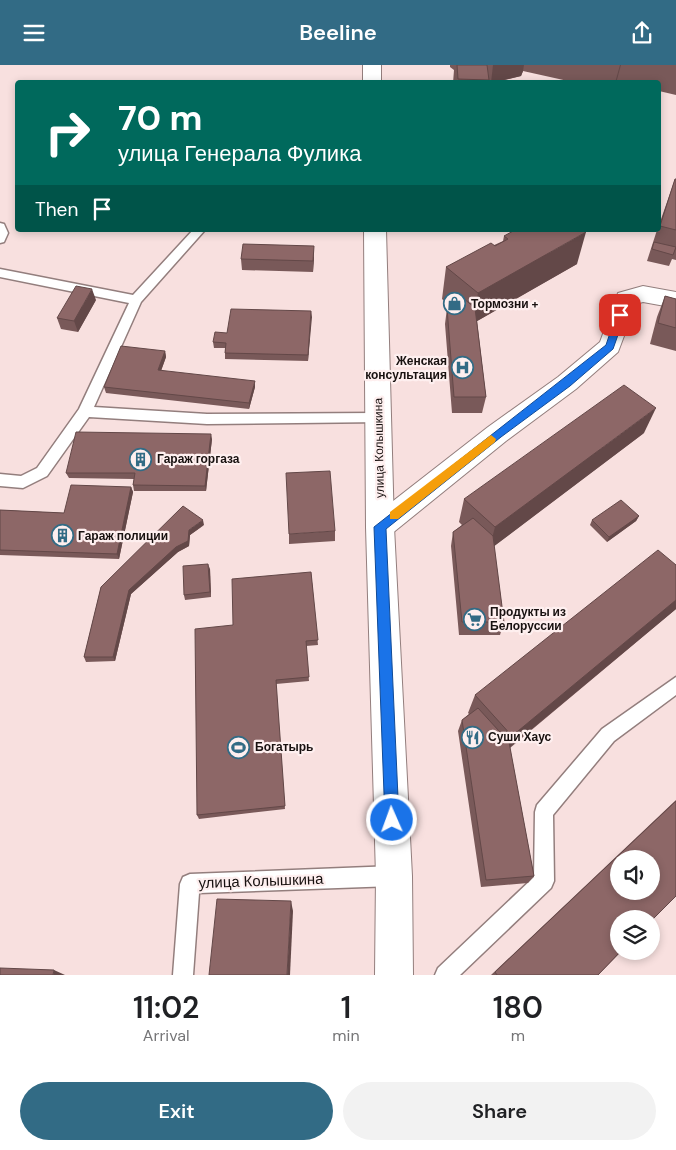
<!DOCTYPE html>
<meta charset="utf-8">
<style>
body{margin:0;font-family:"DM Sans",sans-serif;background:#f2f2f2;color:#202124;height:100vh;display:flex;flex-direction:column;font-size:19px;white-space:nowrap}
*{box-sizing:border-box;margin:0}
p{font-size:16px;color:#757577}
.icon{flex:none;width:28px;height:28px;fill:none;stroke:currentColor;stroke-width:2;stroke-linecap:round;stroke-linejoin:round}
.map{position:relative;height:910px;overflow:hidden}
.drawer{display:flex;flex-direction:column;background:#fff;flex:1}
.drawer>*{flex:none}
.guide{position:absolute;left:15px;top:15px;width:646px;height:152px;border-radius:5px;box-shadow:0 2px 8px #0003;background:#00695c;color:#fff;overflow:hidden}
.buttons{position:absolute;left:610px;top:785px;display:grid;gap:10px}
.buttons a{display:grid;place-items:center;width:50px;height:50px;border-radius:50%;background:#fff;box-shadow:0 2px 8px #0003;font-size:25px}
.pin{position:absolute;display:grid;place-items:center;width:42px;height:42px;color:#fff;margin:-21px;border-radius:10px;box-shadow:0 2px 8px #0006}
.me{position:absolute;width:55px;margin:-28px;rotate:358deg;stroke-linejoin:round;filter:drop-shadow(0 0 4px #0008)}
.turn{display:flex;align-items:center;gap:18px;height:105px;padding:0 20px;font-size:22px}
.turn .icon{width:65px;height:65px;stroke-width:2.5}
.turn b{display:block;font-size:35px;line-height:42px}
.then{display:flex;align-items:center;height:48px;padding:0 20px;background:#0003;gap:10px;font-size:19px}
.eta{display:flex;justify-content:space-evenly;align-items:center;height:85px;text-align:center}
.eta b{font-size:30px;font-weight:600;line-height:35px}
.cta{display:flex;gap:10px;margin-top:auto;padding:10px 20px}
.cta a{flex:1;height:58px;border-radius:30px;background:#326b85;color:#fff;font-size:20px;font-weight:600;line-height:58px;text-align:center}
.cta a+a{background:#f2f2f2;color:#202124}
header{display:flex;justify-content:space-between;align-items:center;height:65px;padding:0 20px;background:#326b85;color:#fff;font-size:22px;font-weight:600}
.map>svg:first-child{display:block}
</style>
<header><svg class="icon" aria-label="menu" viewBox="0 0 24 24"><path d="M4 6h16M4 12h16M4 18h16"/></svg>Beeline<svg class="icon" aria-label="share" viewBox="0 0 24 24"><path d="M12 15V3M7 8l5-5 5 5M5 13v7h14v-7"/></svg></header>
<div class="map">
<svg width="676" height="910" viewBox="0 0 676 910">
<rect width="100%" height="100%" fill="#f8e0df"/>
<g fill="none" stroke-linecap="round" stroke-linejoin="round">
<defs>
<g id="service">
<path d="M0 158 4 159 8 168 4 177 0 178Z"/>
<path d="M193 165H205L141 237 94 342 207 349 378 348 383 349 385 353 383 357 207 359 89 352 47 411 23 423 0 421V409L21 411 37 403 79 344 129 238 0 212V204L133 230Z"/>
<path d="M676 612V630L614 676 553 750 554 816 551 823 460 910H435L438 903 534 812 535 747 537 740 602 664Z"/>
<path d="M394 801 401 804 404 811 401 818 394 821 199 828 193 910H173L180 819 183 812 190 809Z"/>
</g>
<path id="minor" d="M643 221 676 227V243L643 237 636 239 618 287 576 324 506 376 390 470 380 474 370 470 366 462 370 454 488 362 558 312 600 277 618 228Z"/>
<g id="tertiary">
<rect x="363" y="0" width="18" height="18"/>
<path d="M364 165H386L394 462 412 811 413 910H375L376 811 366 462Z"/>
</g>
</defs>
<!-- service casing -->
<use href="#service" stroke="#937e7d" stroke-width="3"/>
<!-- minor casing -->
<use href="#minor" stroke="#937e7d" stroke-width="2"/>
<!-- tertiary casing -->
<use href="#tertiary" stroke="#937e7d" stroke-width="2"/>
<!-- service -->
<use href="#service" fill="#fff" fill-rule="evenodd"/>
<!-- minor -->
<use href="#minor" fill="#fff" fill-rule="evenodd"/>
<!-- tertiary -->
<use href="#tertiary" fill="#fff" fill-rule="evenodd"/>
</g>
<!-- wall -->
<g fill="#795959">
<path d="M450 0H676V30L659 26V18H577L523 6 521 11 492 18H453L454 5 450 2Z"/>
<path d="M675 114H676V195L672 194 669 201 647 196 657 165H659V160Z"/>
<path d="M504 171 577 199 477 256 486 332 482 348H452L445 259 447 243 450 241 442 234 446 202 503 176Z"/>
<path d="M314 192 313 207 242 205 241 194Z"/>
<path d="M665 231 676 234V286L650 279 657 252Z"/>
<path d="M96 235 78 267 61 264 57 253Z"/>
<path d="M311 246 308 296 225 294V283H214L213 277 227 268Z"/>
<path d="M165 286 166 292 161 306 255 322 249 344 106 328 104 322Z"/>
<path d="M644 368 494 481 504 557 500 570H459L451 481 453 467 462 460 459 457 464 434Z"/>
<path d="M212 374 206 426H134L133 420 134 414 69 413 66 408Z"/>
<path d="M131 422 133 427 119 494 0 490V445L64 448Z"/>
<path d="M639 451 636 456 607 477 590 460 592 455Z"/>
<path d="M204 460 190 470 189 481 178 487 131 529 115 596 86 597 84 592 101 522Z"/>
<path d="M335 466V476L289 479V469Z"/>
<path d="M676 500V544L510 683 534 811 528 818 481 822 458 666 462 655 469 649 468 648 475 630Z"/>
<path d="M210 504 211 532 185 535 184 530Z"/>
<path d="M311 507 318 580 306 581 309 616 276 619 285 744 199 754 197 750 233 560Z"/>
<path d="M676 735V831L598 910H491Z"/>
</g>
<!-- shaded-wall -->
<g fill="#634848">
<path d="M493 0H524L523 6 521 11 491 18Z"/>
<path d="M620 0H621L616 18H615Z"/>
<path d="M586 167 577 199 472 259 478 228Z"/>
<path d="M314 181V192L313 207V196Z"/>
<path d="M92 224 96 235 78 267 74 256Z"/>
<path d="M311 246 312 252 308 296V290Z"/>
<path d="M165 286 166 292 159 311 158 305Z"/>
<path d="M255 316V322L249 344V338Z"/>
<path d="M656 343 644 368 489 485 495 462Z"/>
<path d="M211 369 212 374 206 426 205 421Z"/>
<path d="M131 422 133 427 119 494 117 489Z"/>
<path d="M639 451 636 456 607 477 609 472Z"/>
<path d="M203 455 204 460 190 470 189 481 178 487 131 529 115 596 113 592 129 525 176 482 189 465Z"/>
<path d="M208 499 210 504 211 532 210 527Z"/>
<path d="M676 535V544L504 687 512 671Z"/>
<path d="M291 836 293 846 290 910H287Z"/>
<path d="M54 905 65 910H53Z"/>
</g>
<!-- building -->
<g fill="#8d6767" stroke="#634848" fill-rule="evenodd">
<path d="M457 0H487L489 15 458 14Z"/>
<path d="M675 114H676V165L660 161Z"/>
<path d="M515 165H582L586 167 478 228 446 202 491 178 495 181 508 174 504 171Z"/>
<path d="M654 177 676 182 673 190 652 184Z"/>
<path d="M243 179 314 181 313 196 241 194Z"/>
<path d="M76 221 92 224 74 256 57 253Z"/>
<path d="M665 231 676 234V263L658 258Z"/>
<path d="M463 233 475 243 486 332H454L447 243Z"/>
<path d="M231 244 311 246 308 290 225 288 226 278 213 277 215 267 227 268Z"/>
<path d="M121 281 165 286 158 305 255 316 249 338 104 322Z"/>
<path d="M624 320 656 343 495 462 464 434Z"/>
<path d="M76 367 211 369 205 421 133 420 135 408H66Z"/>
<path d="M330 406 335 466 289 469 286 408Z"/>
<path d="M71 420 131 422 117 489 0 485V445L64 448Z"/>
<path d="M621 435 639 451 609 472 592 455Z"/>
<path d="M183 441 203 455 189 465 188 476 176 482 129 525 113 592H84L101 522Z"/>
<path d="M473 453 493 471 504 557H462L453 467Z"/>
<path d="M658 485 676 500V535L512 671 475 630Z"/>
<path d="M208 499 210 527 184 530 183 501Z"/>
<path d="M311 507 318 575 306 576 309 612 276 615 285 741 197 750 195 564 233 560 232 514Z"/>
<path d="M478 643 509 677 534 811 486 815 462 655Z"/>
<path d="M676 736V831L651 856V854H619V886H621L598 910H497L495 907ZM619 794H651V826H619Z"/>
<path d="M217 834 291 836 287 910H209Z"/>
<path d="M0 903 54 905 53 910H0Z"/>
</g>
<!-- route -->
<path fill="#1a73e8" stroke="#114b97" d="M620 247 625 250 613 284 570 321 501 372 386 464 399 755 397 760 392 762 387 760 385 755 374 462 606 280 616 250Z"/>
<!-- slow -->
<path fill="#f59e0b" d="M491 370 496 374 495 377 398 454H390V447Z"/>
<!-- icons -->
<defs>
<symbol id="shop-ring" viewBox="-11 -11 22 22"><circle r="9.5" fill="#feefef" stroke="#326b85" stroke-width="1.5"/><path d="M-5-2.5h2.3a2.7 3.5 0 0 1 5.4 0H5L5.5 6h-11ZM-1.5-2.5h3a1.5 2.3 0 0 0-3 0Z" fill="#326b85"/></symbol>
<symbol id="hospital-ring" viewBox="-11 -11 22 22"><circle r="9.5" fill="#feefef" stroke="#326b85" stroke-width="1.5"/><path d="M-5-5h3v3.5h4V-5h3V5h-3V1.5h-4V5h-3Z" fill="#326b85"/></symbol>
<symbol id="building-ring" viewBox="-11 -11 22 22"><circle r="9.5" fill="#feefef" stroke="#326b85" stroke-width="1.5"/><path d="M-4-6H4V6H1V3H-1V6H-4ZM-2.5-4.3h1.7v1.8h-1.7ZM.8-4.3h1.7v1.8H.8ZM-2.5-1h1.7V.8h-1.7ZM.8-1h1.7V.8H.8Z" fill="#326b85"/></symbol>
<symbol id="supermarket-ring" viewBox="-11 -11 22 22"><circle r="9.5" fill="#feefef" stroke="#326b85" stroke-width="1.5"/><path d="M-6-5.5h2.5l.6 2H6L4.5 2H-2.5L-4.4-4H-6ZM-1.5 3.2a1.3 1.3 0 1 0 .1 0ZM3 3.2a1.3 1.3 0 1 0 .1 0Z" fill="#326b85"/></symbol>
<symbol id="restaurant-ring" viewBox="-11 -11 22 22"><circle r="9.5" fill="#feefef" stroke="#326b85" stroke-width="1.5"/><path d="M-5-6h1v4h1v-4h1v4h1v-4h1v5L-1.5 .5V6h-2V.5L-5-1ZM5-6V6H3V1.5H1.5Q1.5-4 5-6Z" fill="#326b85"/></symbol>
<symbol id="stadium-ring" viewBox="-11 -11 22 22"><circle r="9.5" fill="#feefef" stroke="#326b85" stroke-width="1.5"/><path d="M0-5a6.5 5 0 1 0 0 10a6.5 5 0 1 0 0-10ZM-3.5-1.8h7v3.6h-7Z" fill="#326b85"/></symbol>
</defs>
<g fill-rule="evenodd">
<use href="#shop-ring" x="442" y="226" width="25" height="25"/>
<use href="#hospital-ring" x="450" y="290" width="25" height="25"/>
<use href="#building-ring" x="128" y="382" width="25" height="25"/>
<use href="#building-ring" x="50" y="458" width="25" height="25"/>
<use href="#supermarket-ring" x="462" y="542" width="25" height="25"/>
<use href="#restaurant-ring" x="460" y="660" width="25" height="25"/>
<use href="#stadium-ring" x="226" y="670" width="25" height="25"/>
</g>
<g text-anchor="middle" stroke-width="4.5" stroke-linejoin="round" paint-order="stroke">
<!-- poi labels -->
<g font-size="12" font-weight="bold" fill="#181110" stroke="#feefef" text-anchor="start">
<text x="471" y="243">Тормозни +</text>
<text x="447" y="300" text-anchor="end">Женская<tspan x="447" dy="14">консультация</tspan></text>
<text x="157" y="398">Гараж горгаза</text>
<text x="78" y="475">Гараж полиции</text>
<text x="490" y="551">Продукты из<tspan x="490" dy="14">Белоруссии</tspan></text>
<text x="488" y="676">Суши Хаус</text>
<text x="255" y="686">Богатырь</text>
</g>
<!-- street labels -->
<g font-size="12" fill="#181110" stroke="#feefef">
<text transform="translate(379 383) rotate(-91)" y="4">улица Колышкина</text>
</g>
<!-- near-street labels -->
<g font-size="15" fill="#181110" stroke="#feefef">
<text transform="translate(261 816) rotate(-2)" y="5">улица Колышкина</text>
</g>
</g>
</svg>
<div class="buttons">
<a><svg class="icon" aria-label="sound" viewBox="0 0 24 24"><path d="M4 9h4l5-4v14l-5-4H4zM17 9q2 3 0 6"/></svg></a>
<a><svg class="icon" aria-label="layers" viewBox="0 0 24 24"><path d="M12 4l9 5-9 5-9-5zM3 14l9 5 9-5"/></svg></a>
</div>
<div class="pin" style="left:620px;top:250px;background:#d93025"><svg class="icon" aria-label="arrive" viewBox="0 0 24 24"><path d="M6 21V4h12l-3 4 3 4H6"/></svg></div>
<svg class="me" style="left:392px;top:755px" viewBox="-20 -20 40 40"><circle r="17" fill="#1a73e8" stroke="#fff" stroke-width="3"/><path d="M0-11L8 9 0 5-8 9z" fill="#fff"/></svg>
<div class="guide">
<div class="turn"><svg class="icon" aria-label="right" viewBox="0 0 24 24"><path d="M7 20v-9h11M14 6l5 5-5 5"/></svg><div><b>70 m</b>улица Генерала Фулика</div></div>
<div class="then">Then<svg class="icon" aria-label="arrive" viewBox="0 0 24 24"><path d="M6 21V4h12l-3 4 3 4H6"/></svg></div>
</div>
</div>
<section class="drawer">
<div class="eta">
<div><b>11:02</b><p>Arrival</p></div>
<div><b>1</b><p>min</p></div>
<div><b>180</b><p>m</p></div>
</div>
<div class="cta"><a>Exit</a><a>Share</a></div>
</section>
